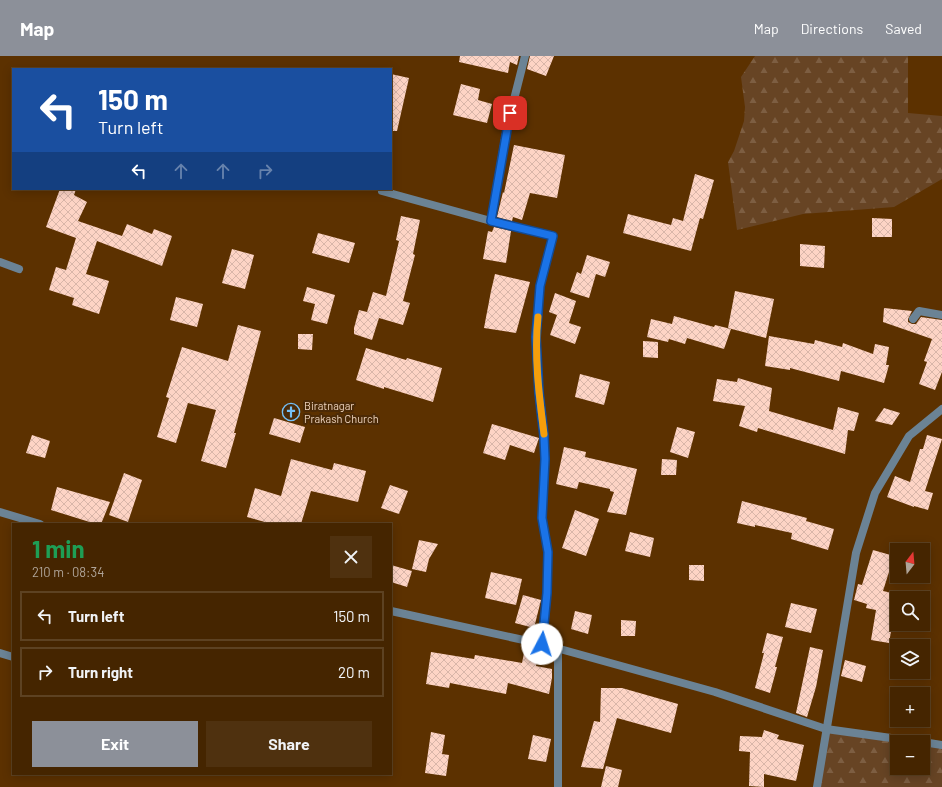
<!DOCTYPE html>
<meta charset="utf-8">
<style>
body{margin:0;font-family:Barlow,sans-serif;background:#4f310f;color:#f1f3f6;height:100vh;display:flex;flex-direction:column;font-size:15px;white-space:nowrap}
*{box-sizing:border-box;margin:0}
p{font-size:13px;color:#b0a599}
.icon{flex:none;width:22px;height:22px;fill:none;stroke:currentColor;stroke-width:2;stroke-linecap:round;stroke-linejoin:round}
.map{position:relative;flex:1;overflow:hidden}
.sheet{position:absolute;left:12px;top:467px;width:380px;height:252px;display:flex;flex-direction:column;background:#452500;border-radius:0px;box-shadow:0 2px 10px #0003,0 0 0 1px #5d4222}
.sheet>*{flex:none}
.banner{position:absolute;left:12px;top:12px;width:380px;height:122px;border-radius:0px;box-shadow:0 2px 10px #0003,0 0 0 1px #5d4222;background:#1a4fa0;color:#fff;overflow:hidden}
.needle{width:26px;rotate:16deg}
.buttons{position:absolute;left:890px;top:487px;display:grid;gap:8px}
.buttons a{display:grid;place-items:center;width:40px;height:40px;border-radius:0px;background:#452500;box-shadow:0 2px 10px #0003,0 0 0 1px #5d4222;font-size:20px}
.pin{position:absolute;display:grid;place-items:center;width:34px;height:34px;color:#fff;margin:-17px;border-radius:8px;box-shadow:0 2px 6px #0006}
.me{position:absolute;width:44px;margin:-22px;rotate:5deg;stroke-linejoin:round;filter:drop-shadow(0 0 3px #0008)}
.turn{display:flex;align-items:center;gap:14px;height:84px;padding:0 20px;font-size:18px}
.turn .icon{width:52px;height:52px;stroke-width:2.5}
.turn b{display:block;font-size:28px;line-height:34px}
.lanes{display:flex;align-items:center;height:38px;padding:0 20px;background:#0003;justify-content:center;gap:20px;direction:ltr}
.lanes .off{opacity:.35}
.round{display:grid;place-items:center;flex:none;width:42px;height:42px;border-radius:0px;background:#4f310f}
.overview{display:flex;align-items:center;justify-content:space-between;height:68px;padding:0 20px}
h1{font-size:24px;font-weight:700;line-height:30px;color:#1e9e55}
.button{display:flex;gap:8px;margin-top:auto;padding:8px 20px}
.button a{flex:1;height:46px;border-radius:0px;background:#8c9099;color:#fff;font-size:16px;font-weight:700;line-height:46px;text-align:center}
.button a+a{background:#4f310f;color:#f1f3f6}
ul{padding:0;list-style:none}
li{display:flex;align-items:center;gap:12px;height:50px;margin:0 8px 6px;padding:0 12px;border:2px solid #5d4222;border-radius:0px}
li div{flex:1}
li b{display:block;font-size:15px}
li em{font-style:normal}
header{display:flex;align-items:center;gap:24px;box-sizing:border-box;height:56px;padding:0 20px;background:#8c9099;color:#fff}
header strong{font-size:19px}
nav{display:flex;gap:22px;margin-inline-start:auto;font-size:14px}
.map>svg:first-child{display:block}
</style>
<header>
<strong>Map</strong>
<nav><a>Map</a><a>Directions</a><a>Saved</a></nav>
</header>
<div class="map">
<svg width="942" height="731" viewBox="0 0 942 731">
<defs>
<pattern id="forest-firs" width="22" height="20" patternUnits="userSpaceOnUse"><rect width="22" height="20" fill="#674424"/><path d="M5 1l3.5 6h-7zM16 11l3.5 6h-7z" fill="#7d5e42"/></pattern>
<pattern id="building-cross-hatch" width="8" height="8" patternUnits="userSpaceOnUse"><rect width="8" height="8" fill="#fdd4c5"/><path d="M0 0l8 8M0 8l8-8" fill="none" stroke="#d9b6a9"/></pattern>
</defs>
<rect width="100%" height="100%" fill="#5c3100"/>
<!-- forest -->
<g fill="url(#forest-firs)">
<path d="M755 0H908V57L942 60V123L894 151 803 158 737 174 728 106 734 95 744 65 745 51 741 21Z"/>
<path d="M826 673 897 686V712H923V686L942 689V731H817Z"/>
</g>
<!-- building -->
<g fill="url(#building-cross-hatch)">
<path d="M460 0H519L517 9 510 6 508 17 459 6Z"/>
<path d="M530 0H554L546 20 527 13Z"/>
<path d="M391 18 409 22 397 75H391Z"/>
<path d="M461 28 480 33 478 44 492 48 487 67 453 59Z"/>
<path d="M514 89 565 99 557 142 530 137 522 164 513 161 512 165 497 161 503 136 504 137Z"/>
<path d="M695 118 714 124 703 163 700 162 691 195 623 177 628 158 671 169 673 162 683 165Z"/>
<path d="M60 133H76L74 139 87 146 78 165 122 180 127 168 152 178 154 173 172 180 162 210 97 185 86 218 109 225 99 258 72 249 74 242 49 234 56 211 66 214 76 182 46 171Z"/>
<path d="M401 160 420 164 413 198 415 199 403 245 410 247 403 269 379 262 372 284 354 278V272L359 254 367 256 373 236 386 240 399 185 396 184Z"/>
<path d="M872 162 892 163V181H872Z"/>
<path d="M494 171 511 175 506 207 483 203 488 175 492 176Z"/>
<path d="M318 177 355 187 349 207 312 197Z"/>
<path d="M800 188 825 190 824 212 800 210Z"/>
<path d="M232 193 254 199 245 233 222 227Z"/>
<path d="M587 199 610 206 605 221 596 218 589 242 570 236 577 216 581 218Z"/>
<path d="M495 218 530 226 516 277 484 272 491 235Z"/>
<path d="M307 231 335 239 327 268 311 264 315 248 303 245Z"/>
<path d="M735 235 774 243 766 282 728 272Z"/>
<path d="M555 237 576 245 569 267 581 271 575 288 550 279 557 259 549 256Z"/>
<path d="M176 241 203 248 197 271 170 264Z"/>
<path d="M884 252 912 255 908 263V266L912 268H916L921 261 942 264V316L935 334 919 328 927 306 924 305 932 283 883 266Z"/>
<path d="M674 260 714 271 715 269 731 273 724 293 687 282 685 288 669 283 668 286 647 281 651 263 672 268Z"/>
<path d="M238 269 261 275 234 377H236L226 412 201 405 216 354 188 347 176 387 157 381 169 342 166 341 182 291 228 305Z"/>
<path d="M298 278H313L312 294 298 293Z"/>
<path d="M769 280 814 288 815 284 842 291 843 287 873 298 875 288 889 291 886 309H889L884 327 841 315 839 325 790 312V314L765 310Z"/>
<path d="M643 285 658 286V302L643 301Z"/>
<path d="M366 292 406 304 407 302 442 312 433 346 384 331V333L356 324Z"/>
<path d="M580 318 610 326 604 349 575 341Z"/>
<path d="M738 322 772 332 769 355 833 374 838 351 859 357 854 375 848 374 845 398 758 372 757 376 739 370 745 350 713 345 717 323 737 326Z"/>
<path d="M884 352 900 357 892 369 875 365Z"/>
<path d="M274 362 305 371 300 387 269 378Z"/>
<path d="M492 368 539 382 534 397 510 389 505 404 483 397Z"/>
<path d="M677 371 695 376 688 402 670 396Z"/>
<path d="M32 379 50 385 45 402 26 397Z"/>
<path d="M927 379 942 383 925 435 933 437 928 454 914 450V451L887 441 895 420 910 426 920 393H923Z"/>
<path d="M564 391 586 396 585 401 637 413 626 459 607 456 614 436 610 435V433L579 426 577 433 556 428Z"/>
<path d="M291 403 332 414 334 407 366 415 358 446 311 435 301 468H272L247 461 255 432 281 440Z"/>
<path d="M662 403 677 404 676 419H661Z"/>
<path d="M124 417 142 424 128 466 109 459Z"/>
<path d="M390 429 408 435 399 458 381 452Z"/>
<path d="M57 431 110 446 101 468H96L51 454Z"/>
<path d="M742 445 807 462 806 465 834 473 828 494 791 483 792 477 755 469V471L737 467Z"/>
<path d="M575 454 599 463 586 500 562 492Z"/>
<path d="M630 476 654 482 650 501 625 495Z"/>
<path d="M419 484 438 488 429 503 426 516 412 513Z"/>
<path d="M873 494 894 500 883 535 897 538V559L894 558 889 587 871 584 876 554 866 552 867 548 854 544 858 528 862 529Z"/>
<path d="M391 509 412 515 407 531 391 526Z"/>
<path d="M689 509H704V525L689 524Z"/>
<path d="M491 516 522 523 516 549 485 542Z"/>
<path d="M523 539 541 544 534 572 515 567Z"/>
<path d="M791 547 817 553 811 577 785 571Z"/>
<path d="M575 555 592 559 588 578 571 573Z"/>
<path d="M621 564 636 565 635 580H621Z"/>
<path d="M767 577 783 581 775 611H777L770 637 755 632 764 597H762Z"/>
<path d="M810 591 823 594 816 631 807 661 796 657Z"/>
<path d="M431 596 474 603 475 599 522 607 524 597 538 599 536 610 552 613V622L549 638 508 627 506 638 450 627 449 632 426 628Z"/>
<path d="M845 604 866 610 862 626 841 620Z"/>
<path d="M601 632H622L678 648 671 677 617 662 603 713 581 711 594 665 600 666Z"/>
<path d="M764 674 779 679 777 683 804 689 796 725 764 718V731L749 730 750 696 739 695 740 680 762 681Z"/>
<path d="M431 676 445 679 442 698 449 699 446 720 425 717Z"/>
<path d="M533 679 551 683 546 706 528 703Z"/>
<path d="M606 710 622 714 618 731H601Z"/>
</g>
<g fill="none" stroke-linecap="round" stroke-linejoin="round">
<!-- lane -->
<g stroke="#6b8395" stroke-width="8">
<path d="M382 135 491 165"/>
<path d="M913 263 919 255 942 259"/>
<path d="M826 673 920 686"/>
<path d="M923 686 942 689"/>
</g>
<!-- street -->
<g stroke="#6b8395" stroke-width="8">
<path d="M525 0 507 71 491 165 553 180 540 230 536 281 539 337 544 381 545 403 542 462 548 496 547 537 542 588"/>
<path d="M0 206 19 213"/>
<path d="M0 456 40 468"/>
<path d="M391 555 542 588 715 636 826 673"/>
<path d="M0 597 13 601"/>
<path d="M558 731V593"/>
<path d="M817 731 856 497 875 437 909 380 942 353"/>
</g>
</g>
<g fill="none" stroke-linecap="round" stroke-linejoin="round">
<defs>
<path id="route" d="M510 57 491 165 553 180 540 230 536 281 539 337 544 380 545 403 542 462 548 496 547 537 542 588"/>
</defs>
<!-- route casing -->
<use href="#route" stroke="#114b97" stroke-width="10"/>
<!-- route -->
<use href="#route" stroke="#1a73e8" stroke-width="7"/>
<!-- slow -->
<path stroke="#f59e0b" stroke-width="7" d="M538 261C534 300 539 339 544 378"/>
</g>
<!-- icons -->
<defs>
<symbol id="church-ring" viewBox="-11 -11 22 22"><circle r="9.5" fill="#4b2a07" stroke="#75c0f6" stroke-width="1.5"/><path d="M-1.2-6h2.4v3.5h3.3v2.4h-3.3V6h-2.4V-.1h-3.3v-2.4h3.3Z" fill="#75c0f6"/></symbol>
</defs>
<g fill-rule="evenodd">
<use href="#church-ring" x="281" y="346" width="20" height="20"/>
</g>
<g text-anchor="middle" stroke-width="4" stroke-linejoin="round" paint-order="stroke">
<!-- poi labels -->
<g font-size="11" fill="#efd4be" stroke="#4b2a07" text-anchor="start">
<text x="304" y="354">Biratnagar<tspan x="304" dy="13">Prakash Church</tspan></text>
</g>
</g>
</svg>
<div class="buttons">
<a><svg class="needle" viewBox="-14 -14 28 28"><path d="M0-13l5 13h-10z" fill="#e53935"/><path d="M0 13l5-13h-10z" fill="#b0a599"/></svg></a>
<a><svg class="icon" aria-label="search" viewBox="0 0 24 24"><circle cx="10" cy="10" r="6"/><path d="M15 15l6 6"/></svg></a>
<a><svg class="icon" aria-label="layers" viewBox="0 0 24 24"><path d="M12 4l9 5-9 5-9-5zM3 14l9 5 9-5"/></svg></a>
<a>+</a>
<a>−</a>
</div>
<div class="pin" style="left:510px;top:57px;background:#d93025"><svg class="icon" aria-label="arrive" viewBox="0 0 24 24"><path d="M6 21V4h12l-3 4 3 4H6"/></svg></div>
<svg class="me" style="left:542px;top:588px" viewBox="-20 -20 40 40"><circle r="19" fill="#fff"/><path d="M0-13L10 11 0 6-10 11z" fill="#1a73e8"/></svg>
<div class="banner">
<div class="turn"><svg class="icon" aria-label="left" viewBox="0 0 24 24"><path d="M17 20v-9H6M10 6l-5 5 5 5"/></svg><div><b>150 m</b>Turn left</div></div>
<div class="lanes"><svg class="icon" aria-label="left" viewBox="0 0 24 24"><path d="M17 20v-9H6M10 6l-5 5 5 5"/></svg><svg class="icon off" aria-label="ahead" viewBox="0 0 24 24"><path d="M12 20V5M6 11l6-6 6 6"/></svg><svg class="icon off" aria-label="ahead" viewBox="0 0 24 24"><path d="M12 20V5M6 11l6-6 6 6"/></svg><svg class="icon off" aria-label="right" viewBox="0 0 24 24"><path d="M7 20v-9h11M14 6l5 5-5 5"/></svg></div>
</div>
<section class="sheet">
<div class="overview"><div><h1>1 min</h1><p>210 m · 08:34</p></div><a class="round"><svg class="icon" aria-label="close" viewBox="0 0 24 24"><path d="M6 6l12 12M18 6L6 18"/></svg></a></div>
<ul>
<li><svg class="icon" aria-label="left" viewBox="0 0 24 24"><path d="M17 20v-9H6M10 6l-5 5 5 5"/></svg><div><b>Turn left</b></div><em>150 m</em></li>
<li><svg class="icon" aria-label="right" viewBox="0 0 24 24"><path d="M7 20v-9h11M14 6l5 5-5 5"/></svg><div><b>Turn right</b></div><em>20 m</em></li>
</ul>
<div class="button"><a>Exit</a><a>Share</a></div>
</section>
</div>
